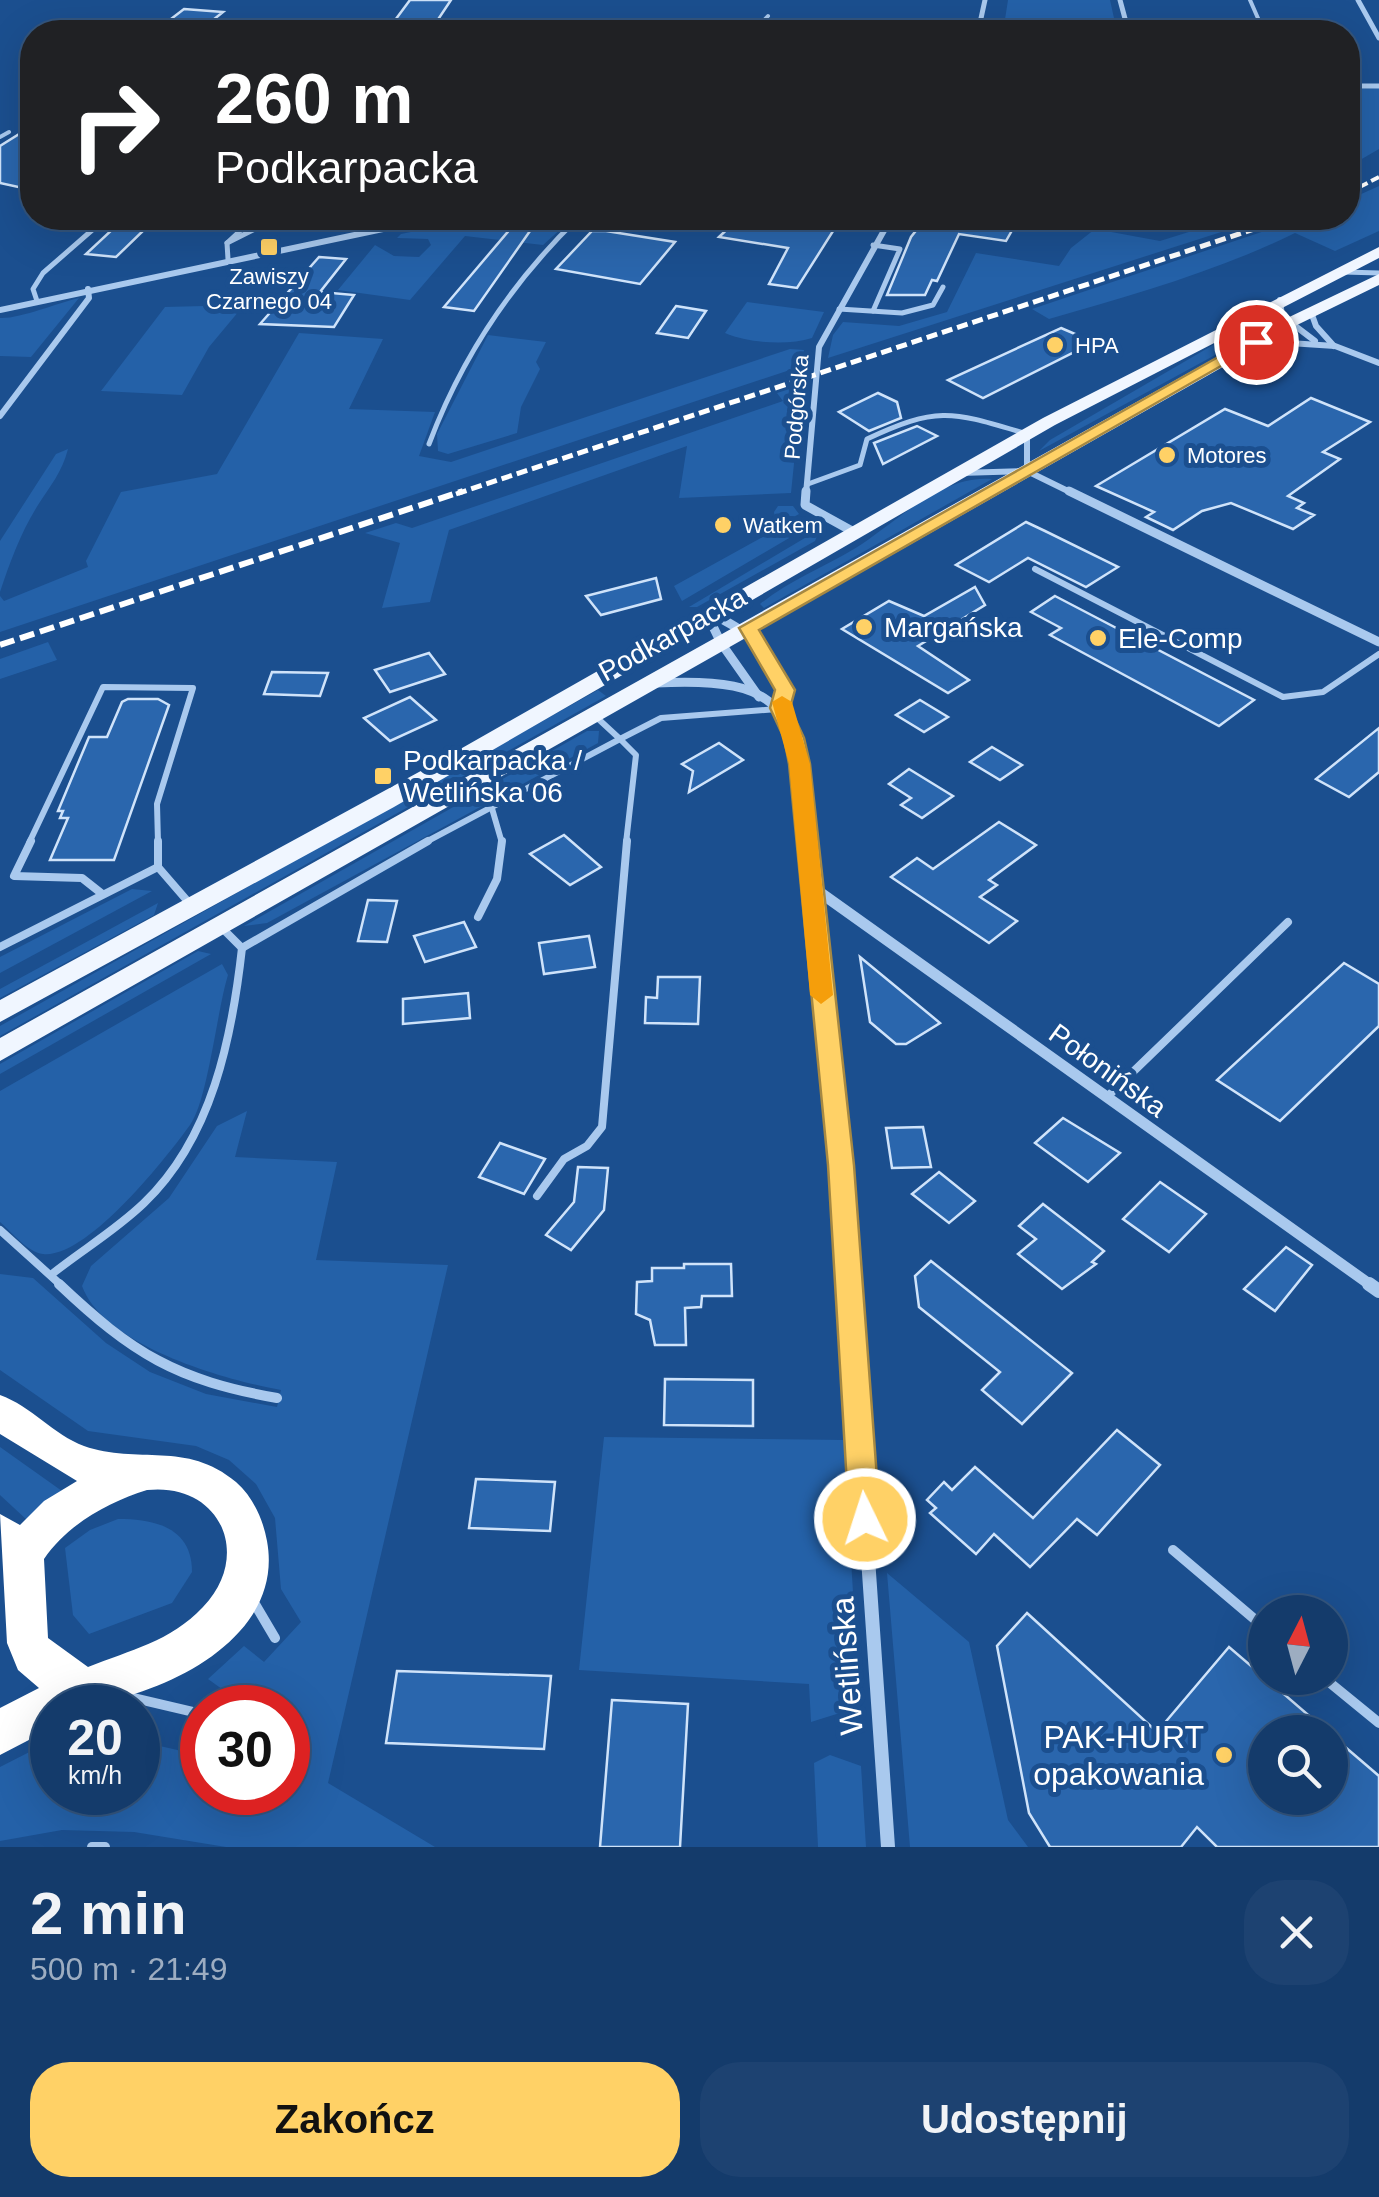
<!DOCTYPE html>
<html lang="pl">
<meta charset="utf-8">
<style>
body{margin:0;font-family:Arial,sans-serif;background:#1d4271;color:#f1f3f6;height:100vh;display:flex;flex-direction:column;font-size:38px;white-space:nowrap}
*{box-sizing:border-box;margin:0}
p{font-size:32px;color:#9dadc1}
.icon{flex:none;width:55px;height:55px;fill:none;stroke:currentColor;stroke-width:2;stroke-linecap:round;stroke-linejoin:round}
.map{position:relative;height:1847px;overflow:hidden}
.sheet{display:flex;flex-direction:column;background:#143b6b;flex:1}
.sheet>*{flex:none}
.banner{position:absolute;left:20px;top:20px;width:1340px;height:210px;border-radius:40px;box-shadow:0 10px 40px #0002,0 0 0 2px #33557e;background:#202124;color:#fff;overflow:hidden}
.needle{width:65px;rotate:6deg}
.fabs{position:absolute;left:1248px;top:1595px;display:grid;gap:20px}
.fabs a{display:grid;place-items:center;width:100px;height:100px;border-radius:50%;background:#143b6b;box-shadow:0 10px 40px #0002,0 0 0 2px #33557e;font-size:50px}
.speed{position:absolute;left:30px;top:1685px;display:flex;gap:20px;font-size:50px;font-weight:700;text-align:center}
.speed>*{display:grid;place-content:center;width:130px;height:130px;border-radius:50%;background:#143b6b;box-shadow:0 10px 40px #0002,0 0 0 2px #33557e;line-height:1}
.speed small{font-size:25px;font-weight:400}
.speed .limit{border:15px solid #d22;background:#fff;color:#111}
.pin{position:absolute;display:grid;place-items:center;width:85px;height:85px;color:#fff;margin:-42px;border:5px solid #fff;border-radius:50%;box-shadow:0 2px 10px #0007}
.me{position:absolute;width:110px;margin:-55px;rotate:356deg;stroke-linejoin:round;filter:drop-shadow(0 0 8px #0008)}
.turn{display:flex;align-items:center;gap:35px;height:210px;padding:0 30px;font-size:45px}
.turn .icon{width:130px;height:130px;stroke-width:2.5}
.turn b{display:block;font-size:70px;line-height:85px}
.round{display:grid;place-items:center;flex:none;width:105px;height:105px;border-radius:40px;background:#1d4271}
.summary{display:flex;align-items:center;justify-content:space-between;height:170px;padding:0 30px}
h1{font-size:60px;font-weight:700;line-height:75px}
.button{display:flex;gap:20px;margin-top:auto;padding:20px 30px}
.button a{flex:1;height:115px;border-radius:40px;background:#ffd166;color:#111;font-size:40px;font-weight:700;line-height:115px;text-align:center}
.button a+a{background:#1d4271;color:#f1f3f6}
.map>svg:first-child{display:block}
</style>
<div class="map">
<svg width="1379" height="1847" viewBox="0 0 1379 1847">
<rect width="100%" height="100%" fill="#1b4f8f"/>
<!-- green -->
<g fill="#2461a8">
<path d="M1008 0H1110L1117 32H1003Z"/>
<path d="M1379 88V149L1348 167V89Z"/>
<path d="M1379 186V231L1335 251 1295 233C1218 271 1132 295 1049 319L1032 309 1303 218H1348V200Z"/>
<path d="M479 218H573L543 245 465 236 410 300 338 290 375 245 394 256 419 257 431 245 428 239 397 238 401 234Z"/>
<path d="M1234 218H1265L828 358 833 335 843 322 899 326 947 312 976 253 1059 266 1071 248 1095 229 1160 241 1192 231 1194 221 1212 227Z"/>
<path d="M79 298 31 357 0 356V318C20 319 57 303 79 298Z"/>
<path d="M747 302 824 312 812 338C787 346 749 343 725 333Z"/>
<path d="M244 305 209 347 182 395 101 391 165 307Z"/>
<path d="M1268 313H1272L1274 323 1039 451 1050 440Z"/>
<path d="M299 333 383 339 349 409 435 412 419 456 451 462 790 349 804 350 802 366 0 632V596L4 601 88 567 86 561 121 492 217 474Z"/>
<path d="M488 335 546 342 536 362 540 369 521 407 517 433 448 454 438 451 437 434Z"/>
<path d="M802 385 791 493 679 498 687 446 449 530 430 602 382 608 400 543 365 533 396 523 412 528 783 401 777 393Z"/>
<path d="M68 449C62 472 51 485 38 505 21 532 10 562 0 592V541L56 454Z"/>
<path d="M992 479 764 608 760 604C787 582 824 567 854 549 895 524 941 474 992 479Z"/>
<path d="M778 506H793L799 514 790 519 801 531 682 601 674 586 777 529 774 512Z"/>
<path d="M820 529 815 541 697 607H689Z"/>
<path d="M48 642 57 660 0 679V659Z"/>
<path d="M598 690 606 696 0 1036V1026Z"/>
<path d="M587 731H599L598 743 267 923 244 926Z"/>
<path d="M132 889 152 891 0 973V957Z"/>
<path d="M158 903 154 915 0 998V989Z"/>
<path d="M198 951 211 954 0 1074V1064L7 1060Z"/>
<path d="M222 964 228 975C217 1010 208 1100 190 1125 167 1157 87 1259 43 1254 27 1252 12 1232 0 1222V1091Z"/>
<path d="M247 1111 235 1157 337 1162 316 1260 448 1265 328 1783 435 1847H226L134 1832 62 1830 0 1841V1767L49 1742 52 1792H138V1741L186 1752 202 1733V1792H288V1708L225 1707 233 1697 208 1679 244 1646 264 1662 301 1622 281 1589 275 1518 256 1484 229 1460 196 1446 88 1431 0 1370V1274L33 1278 106 1343 150 1372 206 1394 277 1407 281 1390C225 1380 104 1346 82 1286L91 1266 169 1198 217 1126Z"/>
<path d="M604 1437 844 1440 859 1694 843 1712 811 1722 809 1684 579 1670Z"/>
<path d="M0 1447 62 1491 27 1520 0 1495Z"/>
<path d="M118 1519C156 1519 192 1528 192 1572L172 1603 89 1634 73 1615 65 1548 90 1530Z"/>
<path d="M887 1573 969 1642 1008 1820 1028 1847H910Z"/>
<path d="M830 1755 861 1766 866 1847H818L814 1763Z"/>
</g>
<!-- building -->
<g fill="#2a66ad" stroke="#cfe3fa" stroke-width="2.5">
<path d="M410 0H451L431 30 387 31Z"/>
<path d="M184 9 223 12 198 32H154Z"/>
<path d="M32 126V190L0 183V146Z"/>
<path d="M739 218H768L835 228 797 288 769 284 788 248 719 237Z"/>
<path d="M926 218H1019L1006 241 959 234 937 281 932 280 925 295H887L911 237Z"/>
<path d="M517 221 530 231 474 311 444 307Z"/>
<path d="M116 226 145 229 116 257 86 254Z"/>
<path d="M592 231H606L675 242 640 284 556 269Z"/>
<path d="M319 257 346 259 320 292 354 295 334 327 260 324Z"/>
<path d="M676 306 706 311 688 338 657 333Z"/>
<path d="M1061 328 1094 342 983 398 948 380Z"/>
<path d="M878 393 897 402 901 418 869 431 839 412Z"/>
<path d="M1311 398 1370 422 1323 452 1340 459 1288 496 1304 503 1297 508 1314 515 1293 529 1231 503 1202 511 1173 530 1146 517 1154 512 1096 486 1225 409 1268 426Z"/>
<path d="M917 426 937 436 883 464 874 443Z"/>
<path d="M1026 522 1045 531 1118 567 1086 587 1028 558 989 582 956 565Z"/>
<path d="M656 578 661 599 601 615 586 596Z"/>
<path d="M975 587 985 605 918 646 969 680 948 693 842 629 889 601 924 616Z"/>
<path d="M1055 596 1254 700 1219 726 1050 635 1061 628 1031 612Z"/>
<path d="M429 653 445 674 390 692 375 670Z"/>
<path d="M272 672 328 673 320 696 264 694Z"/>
<path d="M410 697 436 720 390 741 364 718Z"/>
<path d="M128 699H158L169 705 114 860H50L68 818H60L63 811H58L89 737H107L122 702Z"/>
<path d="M920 700 948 717 924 732 896 715Z"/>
<path d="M1379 728V772L1349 797 1316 779Z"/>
<path d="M719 743 743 760 689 792 693 771 682 764Z"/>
<path d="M992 747 1022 765 1000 780 970 762Z"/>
<path d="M909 769 953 796 922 818 901 805 911 798 889 784Z"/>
<path d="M999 822 1036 845 989 880 997 885 980 897 1017 921 989 943 891 877 917 858 933 869Z"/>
<path d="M564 835 601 867 570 885 530 854Z"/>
<path d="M368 900 397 901 387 942 358 941Z"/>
<path d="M464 922 476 947 425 962 414 936Z"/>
<path d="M589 936 595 967 544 974 539 943Z"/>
<path d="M860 957 940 1023 906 1044H896L870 1022Z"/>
<path d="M1344 963 1379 984V1026L1280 1121 1217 1080Z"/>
<path d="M658 977H700L698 1024 645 1023 646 997 657 998Z"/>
<path d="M468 993 470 1018 403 1024V999Z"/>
<path d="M1063 1118 1120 1153 1088 1182 1035 1143Z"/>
<path d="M923 1127 931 1167 892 1168 886 1128Z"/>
<path d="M500 1143 545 1159 524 1194 479 1177Z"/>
<path d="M578 1167 608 1168 604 1210 571 1250 546 1235 574 1202Z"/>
<path d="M939 1172 975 1201 949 1223 912 1194Z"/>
<path d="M1160 1182 1206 1214 1169 1252 1123 1219Z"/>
<path d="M1043 1204 1104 1251 1092 1262 1096 1264 1062 1289 1018 1254 1036 1239 1019 1226Z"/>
<path d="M1286 1247 1312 1265 1275 1311 1244 1289Z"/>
<path d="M931 1261 1072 1373 1022 1424 982 1390 1000 1372 919 1307 915 1276Z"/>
<path d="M684 1264H731L732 1296H702L701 1307 685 1308 686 1345H655L650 1320 636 1314 637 1282 652 1281V1268H684Z"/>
<path d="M665 1379 753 1380V1426L664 1425Z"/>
<path d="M1117 1430 1160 1465 1097 1535 1077 1519 1030 1567 994 1534 976 1554 930 1513 936 1508 927 1500 944 1482 952 1490 975 1467 1033 1518Z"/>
<path d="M476 1479 555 1482 550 1531 469 1528Z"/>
<path d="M1027 1613 1157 1732 1229 1647 1328 1732H1265V1798H1330V1734L1379 1776V1847H1217L1197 1827 1181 1847H1050L1029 1813 997 1646Z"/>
<path d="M397 1671 551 1676 544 1749 386 1743Z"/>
<path d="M612 1700 688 1704 680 1847H600Z"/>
</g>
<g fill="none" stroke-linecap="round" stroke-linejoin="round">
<!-- lane-far4 -->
<g stroke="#a9c9ee" stroke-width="4">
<path d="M1250 0 1264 32"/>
<path d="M753 32 768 16"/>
<path d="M0 137 9 132"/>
</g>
<!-- lane-far3 -->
<g stroke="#a9c9ee" stroke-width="5">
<path d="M701 227 714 218"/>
<path d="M227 243 277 218"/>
<path d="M873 245 900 249 873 311"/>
<path d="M228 259 227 243 254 218"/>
<path d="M1344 272 1379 273"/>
<path d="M37 301 33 289 43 273 106 218"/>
<path d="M839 309 902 313 933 305 943 287"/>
<path d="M429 444C462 356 511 283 578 218"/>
<path d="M808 484 860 465 867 439C939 405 953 412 1027 434"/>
</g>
<!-- lane-far2 -->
<g stroke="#a9c9ee" stroke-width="6">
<path d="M1035 569 1283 697 1323 692 1379 654"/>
<path d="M491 805 502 843"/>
<path d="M29 843 103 687 193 688 157 804 158 843"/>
<path d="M424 843 620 739 594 715"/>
<path d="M626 843 636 755 620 739 661 718 777 709"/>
</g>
<!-- lane-far1 -->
<g stroke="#a9c9ee" stroke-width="8">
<path d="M31 841 14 876 82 878 101 893"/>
<path d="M158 841V867L190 904"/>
<path d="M478 917 497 879 502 841"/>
<path d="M222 928 242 948 428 841"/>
<path d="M0 947 158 867"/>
<path d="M1107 1097 1288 922"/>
<path d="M537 1196 564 1159 587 1146 602 1127 627 841"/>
<path d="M0 1230 62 1286"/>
<path d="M52 1274C82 1250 116 1230 144 1203 212 1138 232 1038 242 948"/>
</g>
<!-- lane -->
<g stroke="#a9c9ee" stroke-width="10">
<path d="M59 1284C133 1354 176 1380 277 1398"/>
<path d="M1173 1550 1265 1628"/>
<path d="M252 1599 275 1638"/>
<path d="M1324 1678 1379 1723"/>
<path d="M121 1695 202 1714"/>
<path d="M92 1847H105"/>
</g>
<!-- street-far4 -->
<g stroke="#a9c9ee" stroke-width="5">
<path d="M1120 0 1127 26"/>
<path d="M1358 0 1379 38"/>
<path d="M978 32 985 0"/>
<path d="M1348 86H1379"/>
</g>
<!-- street-far3 -->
<g stroke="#a9c9ee" stroke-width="6">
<path d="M1280 300 1282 316 1315 341"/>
<path d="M0 310 435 218"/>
<path d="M1311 312 1316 326 1334 346"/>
<path d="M1259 341 1335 346 1379 363"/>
<path d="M0 416 89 298 88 289"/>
<path d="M1027 434V471"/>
<path d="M960 473 1027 471 1074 494"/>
<path d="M806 494 819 347 891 218"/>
</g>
<!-- street-far2 -->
<g stroke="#a9c9ee" stroke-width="9">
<path d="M806 491 805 505 852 531"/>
<path d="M1069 491 1379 642"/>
<path d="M708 613C750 630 767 650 785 690L780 708"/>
<path d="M707 614 721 643 759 697"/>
<path d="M656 683C803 675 792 722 806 843"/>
</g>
<!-- street-far1 -->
<g stroke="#a9c9ee" stroke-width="11">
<path d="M805 841 841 1165 849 1286"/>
<path d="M811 886 1372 1286"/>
</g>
<!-- street -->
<g stroke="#a9c9ee" stroke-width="14">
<path d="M849 1284 888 1847"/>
<path d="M1369 1284 1379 1291"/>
</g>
<!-- primary -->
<g fill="#f0f6ff" fill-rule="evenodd">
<path d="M1379 247V258L1055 425 394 807 0 1022V1000L441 760 1043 418Z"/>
<path d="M1379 274V285L1295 326 0 1061V1038L1283 320Z"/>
</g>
<!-- highway -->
<path fill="#fff" fill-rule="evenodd" d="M0 1395C31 1406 54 1435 84 1446 138 1465 186 1440 236 1482 253 1497 263 1519 267 1541 287 1649 136 1708 52 1708V1728L0 1755V1708L39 1688 18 1670 7 1643 0 1514 20 1525 44 1501 77 1481 0 1434ZM147 1490C220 1482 253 1555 203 1607 170 1642 130 1650 88 1667L48 1638 44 1559C67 1525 108 1502 147 1490Z"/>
<!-- rail-far2 -->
<path stroke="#fff" stroke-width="4" stroke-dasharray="9 4" stroke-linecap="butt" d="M1348 193 1379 177"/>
<!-- rail-far1 -->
<path stroke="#fff" stroke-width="5" stroke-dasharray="11 5" stroke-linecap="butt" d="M456 494 1287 218"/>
<!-- rail -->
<path stroke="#fff" stroke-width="6" stroke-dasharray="15 6" stroke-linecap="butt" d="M0 645 463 491"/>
</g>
<!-- route -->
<path fill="#ffd166" stroke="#a68842" stroke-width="2.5" d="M1250 339 1263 342 759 630 795 690 790 708 804 738 810 764 854 1165 880 1519 876 1529 865 1534 854 1529 849 1519 828 1165 789 764 784 738 770 708 775 690 739 628Z"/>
<!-- slow -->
<path fill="#f59e0b" d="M782 696 792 702 810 764 833 995 821 1004 810 995 789 764 772 702Z"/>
<!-- markers -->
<g fill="#ffd166" stroke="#1b4f8f" stroke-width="4">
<rect x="259" y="237" width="20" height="20" rx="5"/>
<circle cx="1055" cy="345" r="10"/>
<circle cx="1167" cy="455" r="10"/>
<circle cx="723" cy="525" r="10"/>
<circle cx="864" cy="627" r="10"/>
<circle cx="1098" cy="638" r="10"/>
<rect x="373" y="766" width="20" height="20" rx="5"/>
<circle cx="1224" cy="1755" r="10"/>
</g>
<g text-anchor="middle" stroke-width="10" stroke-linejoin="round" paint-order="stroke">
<!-- far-poi labels -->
<g font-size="22" fill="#fff" stroke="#1b4f8f" text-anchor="start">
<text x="269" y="284" text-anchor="middle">Zawiszy<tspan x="269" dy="25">Czarnego 04</tspan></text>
<text x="1075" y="353">HPA</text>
<text x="1187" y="463">Motores</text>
<text x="743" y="533">Watkem</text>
</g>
<!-- far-street labels -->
<g font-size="22" fill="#fff" stroke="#1b4f8f">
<text transform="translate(796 407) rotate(-85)" y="8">Podgórska</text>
</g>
<!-- poi labels -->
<g font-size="28" fill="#fff" stroke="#1b4f8f" text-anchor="start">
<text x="884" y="637">Margańska</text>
<text x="1118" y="648">Ele-Comp</text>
<text x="403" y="770">Podkarpacka /<tspan x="403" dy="32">Wetlińska 06</tspan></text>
</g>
<!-- street labels -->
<g font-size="28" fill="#fff" stroke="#1b4f8f">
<text transform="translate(672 634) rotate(-29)" y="10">Podkarpacka</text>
<text transform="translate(1108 1070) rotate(36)" y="10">Połonińska</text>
</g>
<!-- near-street labels -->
<g font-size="32" fill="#fff" stroke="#1b4f8f">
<text transform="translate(847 1666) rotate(-94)" y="11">Wetlińska</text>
</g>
<!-- near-poi labels -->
<g font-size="32" fill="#fff" stroke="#1b4f8f" text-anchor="end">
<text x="1204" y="1748">PAK-HURT<tspan x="1204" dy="37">opakowania</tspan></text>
</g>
</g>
</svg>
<div class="fabs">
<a><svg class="needle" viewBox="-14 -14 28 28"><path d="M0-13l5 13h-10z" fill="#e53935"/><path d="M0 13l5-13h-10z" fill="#9dadc1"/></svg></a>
<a><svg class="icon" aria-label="search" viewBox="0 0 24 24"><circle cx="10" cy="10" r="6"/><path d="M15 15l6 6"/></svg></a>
</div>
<div class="speed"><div>20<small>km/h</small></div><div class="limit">30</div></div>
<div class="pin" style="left:1256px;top:342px;background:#d93025"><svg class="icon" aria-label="arrive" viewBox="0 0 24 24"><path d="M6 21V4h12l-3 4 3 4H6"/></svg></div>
<svg class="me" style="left:865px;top:1519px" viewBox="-20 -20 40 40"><circle r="17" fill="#ffd166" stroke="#fff" stroke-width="3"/><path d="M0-11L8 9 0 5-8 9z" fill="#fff"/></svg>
<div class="banner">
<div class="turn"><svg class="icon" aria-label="right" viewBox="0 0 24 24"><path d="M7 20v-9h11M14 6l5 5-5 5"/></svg><div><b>260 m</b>Podkarpacka</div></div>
</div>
</div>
<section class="sheet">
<div class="summary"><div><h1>2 min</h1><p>500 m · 21:49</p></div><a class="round"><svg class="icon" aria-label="close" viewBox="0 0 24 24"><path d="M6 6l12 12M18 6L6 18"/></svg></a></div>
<div class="button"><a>Zakończ</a><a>Udostępnij</a></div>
</section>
